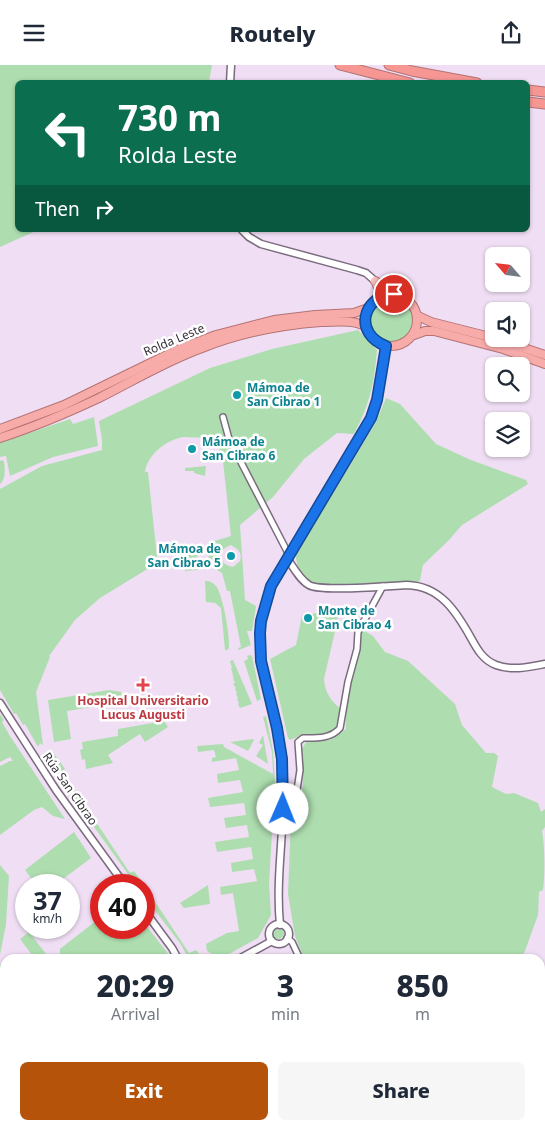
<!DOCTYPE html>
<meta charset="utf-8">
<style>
body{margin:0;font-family:"Noto Sans",sans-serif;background:#f6f6f7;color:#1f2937;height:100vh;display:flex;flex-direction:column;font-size:19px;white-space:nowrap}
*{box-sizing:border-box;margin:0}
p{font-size:16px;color:#747a83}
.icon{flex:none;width:28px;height:28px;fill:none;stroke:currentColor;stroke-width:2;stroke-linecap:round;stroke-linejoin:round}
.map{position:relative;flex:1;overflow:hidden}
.drawer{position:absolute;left:0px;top:889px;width:545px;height:176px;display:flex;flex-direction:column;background:#fff;border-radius:15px 15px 0 0;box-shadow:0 1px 4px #0004}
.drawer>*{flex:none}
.banner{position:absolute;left:15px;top:15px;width:515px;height:152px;border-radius:8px;box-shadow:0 1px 4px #0004;background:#0b6e4f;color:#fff;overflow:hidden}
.needle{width:32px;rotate:298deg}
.controls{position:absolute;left:485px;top:182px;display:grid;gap:10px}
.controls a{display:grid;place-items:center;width:45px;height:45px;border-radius:8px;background:#fff;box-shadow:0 1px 4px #0004;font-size:25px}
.speed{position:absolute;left:15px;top:809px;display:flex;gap:10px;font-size:25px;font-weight:700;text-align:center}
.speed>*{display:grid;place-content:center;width:65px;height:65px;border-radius:50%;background:#fff;box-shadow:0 1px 4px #0004;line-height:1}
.speed small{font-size:12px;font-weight:400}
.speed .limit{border:8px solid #d22;background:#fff;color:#111}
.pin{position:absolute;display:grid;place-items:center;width:42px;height:42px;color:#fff;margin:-21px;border:2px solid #fff;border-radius:50%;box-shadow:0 1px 5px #0007}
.me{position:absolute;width:55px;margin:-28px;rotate:1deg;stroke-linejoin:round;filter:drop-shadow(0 0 4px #0008)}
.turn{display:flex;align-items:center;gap:18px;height:105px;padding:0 20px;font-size:22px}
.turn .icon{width:65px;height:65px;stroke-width:2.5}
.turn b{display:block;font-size:35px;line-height:42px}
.then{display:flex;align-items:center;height:48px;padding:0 20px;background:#0003;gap:10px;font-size:19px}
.eta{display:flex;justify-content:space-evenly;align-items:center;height:85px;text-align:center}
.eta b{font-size:30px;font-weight:800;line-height:35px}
.action{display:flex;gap:10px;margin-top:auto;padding:10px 20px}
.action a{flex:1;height:58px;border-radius:8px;background:#b45309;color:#fff;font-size:20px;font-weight:800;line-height:58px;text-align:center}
.action a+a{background:#f6f6f7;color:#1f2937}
header{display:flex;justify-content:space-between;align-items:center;height:65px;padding:0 20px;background:#fff;font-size:22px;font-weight:800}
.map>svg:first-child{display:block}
</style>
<header><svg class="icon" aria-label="menu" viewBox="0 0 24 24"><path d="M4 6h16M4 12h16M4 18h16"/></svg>Routely<svg class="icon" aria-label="share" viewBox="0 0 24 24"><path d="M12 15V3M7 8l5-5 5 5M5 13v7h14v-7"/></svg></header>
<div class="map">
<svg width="545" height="1064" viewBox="0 0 545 1064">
<rect width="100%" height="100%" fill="#f0def4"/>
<!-- green -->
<g fill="#aedeb0" fill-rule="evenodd">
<path d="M0 0H212L209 17 18 18V165H38L0 182Z"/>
<circle cx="391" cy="255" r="23"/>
<path d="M358 265 377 285C374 320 370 338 354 369L337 368 304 394 273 432 240 460 245 535 256 541 252 566H247L251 580 239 585 238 583 241 582 230 526H227L222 508 209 500 208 478 231 471 222 387 208 373C200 373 192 372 184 372 167 374 147 390 145 407H148L157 492 153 493 154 500 100 533 75 555 49 591 50 592 36 627 43 680 40 678 38 682 25 659 23 660 16 648 14 649 0 625V424L42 401 102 385V375L99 356 210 303 272 284ZM231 480C237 484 243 487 240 496L233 502C217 499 216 485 231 480Z"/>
<path d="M386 333 400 339 436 379 471 395 526 415 528 419 462 460 449 475 423 500 420 515 417 519C388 520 360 521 331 521 325 520 317 521 312 519 301 514 296 501 296 490L376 357Z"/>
<path d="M94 352 98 381 53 392 10 411 6 391 0 392V378L70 354 73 359Z"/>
<path d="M3 395 4 397C5 405 6 414 0 419V396Z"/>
<path d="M206 401 205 411 194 408V406H185V403Z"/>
<path d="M197 488 198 505 185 506 183 491Z"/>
<path d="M205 516C210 516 212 517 216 521 223 530 230 571 229 583L227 585H225L221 543 215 538 206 537Z"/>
<path d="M319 548 339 549 324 614C325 628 331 636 341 644 337 662 335 672 313 671 309 671 305 670 301 671 297 672 293 674 290 675L288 673 270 594 296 580 302 550Z"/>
<path d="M361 564 373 571 385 587 408 596 455 639 462 660 486 688H494L498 691 492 722 506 729 514 728 538 738 541 747 545 744V762L542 766C545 781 545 810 543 825L539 827 538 850 522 894H304L295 871 288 829 291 752 294 750 303 721 301 686 306 677 311 674 330 675 346 664C344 630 357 598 361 564Z"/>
<path d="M250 590 252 591 261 634 257 636 244 596 248 594 247 591Z"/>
<path d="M233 595 252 639 240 643 238 639 239 638 237 634 238 633 236 629 237 628 235 624 236 623 233 619 235 618C232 612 234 610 231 604L232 603 230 596Z"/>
<path d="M109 625 121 627 123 637 67 646 71 674 54 677 48 635Z"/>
<path d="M0 649 4 655 2 657 10 671 65 754 53 751 42 742 34 745 0 770V701L10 696H13L10 692 0 697Z"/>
<path d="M266 651 273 686 275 718 269 819 271 850 258 873 220 894 207 886 206 879 227 868 239 866 233 828 221 830 220 822 257 816 254 804 232 807 231 798 253 794 251 782 217 787 215 777 249 772 247 760 226 763 224 753 246 750 244 738 210 742 208 733 243 727 240 715 218 718 217 709 239 705 236 693 212 697V693L216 692 214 685 198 687 197 681 223 679 224 682 273 709 272 687 263 652Z"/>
<path d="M164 656 168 662 145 677 140 669 108 690 113 698 86 704 85 694 82 695 80 685 83 684 82 677 118 671V664Z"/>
<path d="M263 670 268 699 256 691 263 680 259 678Z"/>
<path d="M253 674 254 675 248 686 230 677Z"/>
<path d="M53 687 65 704 62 706 130 808 134 806 144 820H136L47 697 44 693 46 688Z"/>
<path d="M74 767 91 793 55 820H36L25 805Z"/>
<path d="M0 800 9 811 6 859 0 890Z"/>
<path d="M144 820 189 888 196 885 201 891 198 894H189L180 878 144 831Z"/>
<path d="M208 820 210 839 184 843 180 838Z"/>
<path d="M101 852V862H144V858L170 891V894H55L60 888V884Z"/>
<circle cx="278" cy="868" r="6"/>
<path d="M29 867 50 894H35L20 874Z"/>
<path d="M5 895V1060H39L36 1064H0V900Z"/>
<path d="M105 1060H155L157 1064H103Z"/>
<path d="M159 1060H308V1064H160Z"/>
<path d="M485 1060H514V1064H486Z"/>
</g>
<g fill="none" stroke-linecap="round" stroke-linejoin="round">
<defs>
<g id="minor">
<path d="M223 352 229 374 289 490"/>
<path d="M295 738 300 705 298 677 303 673C316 673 331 674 340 663L348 617 357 584 358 567 383 521"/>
<path d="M287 873 292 877 300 894"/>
<path d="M157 1060 159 1064"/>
<path d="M366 1060 367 1064"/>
<path d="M65 1064 66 1060"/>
</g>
<g id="tertiary">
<path d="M230 18 231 0"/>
<path d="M242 165 249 172 261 179 357 205 366 208 375 216"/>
<path d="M287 493C293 502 300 515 309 520 321 527 389 521 407 520 440 521 456 546 471 573 477 584 483 595 496 600 512 606 529 602 545 599"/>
<path d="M0 638 56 725 125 820"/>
<path d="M144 845 172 883 178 894"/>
<circle cx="279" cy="869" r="10"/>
<path d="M280 860C275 809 286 759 283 708 280 650 248 594 266 537 274 510 291 487 305 463 327 427 349 390 371 353L377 335 386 281"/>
<path d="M239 894 272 876"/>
</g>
<g id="primary">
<path d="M375 216 394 229"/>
<path d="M376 217 379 226 377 233"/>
</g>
<g id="trunk">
<circle cx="391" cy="255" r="26"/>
<path d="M418 251 431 257 494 273"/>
<path d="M414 270 425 266H434L503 284 545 299"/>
<path d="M497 274 545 290"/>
<path d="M0 364 64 340 177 285 216 270 274 255 315 250 354 248 368 243"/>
<path d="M0 373C34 362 67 348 99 333 133 316 166 296 202 283 240 268 280 260 321 257 336 257 353 254 366 262"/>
</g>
<g id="motorway">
<path d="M340 0 410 18"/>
<path d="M389 0 412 6 477 18"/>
<path d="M528 25 545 27"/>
<path d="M528 37 545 39"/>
</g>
</defs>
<!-- minor casing -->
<use href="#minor" stroke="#7a6b7e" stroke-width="8"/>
<!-- tertiary casing -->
<use href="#tertiary" stroke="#7a6b7e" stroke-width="9"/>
<!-- primary casing -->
<use href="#primary" stroke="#b37374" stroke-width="10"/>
<!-- trunk casing -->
<use href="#trunk" stroke="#b37374" stroke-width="10"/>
<!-- motorway casing -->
<use href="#motorway" stroke="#b37374" stroke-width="11"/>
<!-- minor -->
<use href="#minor" stroke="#fff" stroke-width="5"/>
<!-- tertiary -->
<use href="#tertiary" stroke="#fff" stroke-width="6"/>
<!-- primary -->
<use href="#primary" stroke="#fac1bf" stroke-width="8"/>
<!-- trunk -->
<use href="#trunk" stroke="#f8acaa" stroke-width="8"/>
<!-- motorway -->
<use href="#motorway" stroke="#f69794" stroke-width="9"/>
</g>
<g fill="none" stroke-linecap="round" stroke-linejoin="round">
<defs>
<path id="route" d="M283 744 282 694 277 663 261 596 260 568 261 556 271 521 371 353 377 335 386 281C354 269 361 232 394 229"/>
</defs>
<!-- route casing -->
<use href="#route" stroke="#114b97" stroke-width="12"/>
<!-- route -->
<use href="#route" stroke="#1a73e8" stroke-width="9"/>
</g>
<!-- markers -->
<g fill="#0f9aa8" stroke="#fff" stroke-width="2">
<circle cx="237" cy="330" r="5"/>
<circle cx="192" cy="384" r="5"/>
<circle cx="231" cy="491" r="5"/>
<circle cx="308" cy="553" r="5"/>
</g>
<path fill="#e0444e" stroke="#fff" stroke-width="2" d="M140.5 612.5h5v5h5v5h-5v5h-5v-5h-5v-5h5z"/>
<g text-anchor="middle" stroke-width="5" stroke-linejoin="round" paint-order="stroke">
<!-- street labels -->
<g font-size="12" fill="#363038" stroke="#fff">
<text transform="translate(174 275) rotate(-23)" y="4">Rolda Leste</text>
<text transform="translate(70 724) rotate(55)" y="4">Rúa San Cibrao</text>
</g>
<!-- culture labels -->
<g font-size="12" font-weight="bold" fill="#0d838f" stroke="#fff" text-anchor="start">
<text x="247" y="327">Mámoa de<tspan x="247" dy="14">San Cibrao 1</tspan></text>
<text x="202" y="381">Mámoa de<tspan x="202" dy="14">San Cibrao 6</tspan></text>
<text x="221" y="488" text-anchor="end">Mámoa de<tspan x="221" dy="14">San Cibrao 5</tspan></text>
<text x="318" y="550">Monte de<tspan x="318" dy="14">San Cibrao 4</tspan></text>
</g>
<!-- health labels -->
<g font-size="12" font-weight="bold" fill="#be3a42" stroke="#fff">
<text x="143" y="640">Hospital Universitario<tspan x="143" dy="14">Lucus Augusti</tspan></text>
</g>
</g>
</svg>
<div class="controls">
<a><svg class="needle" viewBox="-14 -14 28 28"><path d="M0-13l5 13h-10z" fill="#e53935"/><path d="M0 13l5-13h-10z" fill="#747a83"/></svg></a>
<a><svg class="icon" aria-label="sound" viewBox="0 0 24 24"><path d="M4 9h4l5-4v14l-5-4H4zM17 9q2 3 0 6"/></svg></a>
<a><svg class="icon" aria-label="search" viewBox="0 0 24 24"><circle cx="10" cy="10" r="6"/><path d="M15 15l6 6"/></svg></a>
<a><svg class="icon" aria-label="layers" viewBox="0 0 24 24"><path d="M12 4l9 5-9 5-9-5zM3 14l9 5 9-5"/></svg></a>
</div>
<div class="speed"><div>37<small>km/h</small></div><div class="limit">40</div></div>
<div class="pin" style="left:394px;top:229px;background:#d93025"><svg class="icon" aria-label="arrive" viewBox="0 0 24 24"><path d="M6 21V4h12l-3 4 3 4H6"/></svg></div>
<svg class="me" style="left:283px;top:744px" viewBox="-20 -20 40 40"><circle r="19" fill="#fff"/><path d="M0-13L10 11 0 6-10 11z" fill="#1a73e8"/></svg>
<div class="banner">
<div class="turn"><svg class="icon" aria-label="left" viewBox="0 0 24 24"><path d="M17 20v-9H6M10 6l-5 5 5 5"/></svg><div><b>730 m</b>Rolda Leste</div></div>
<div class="then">Then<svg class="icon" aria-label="right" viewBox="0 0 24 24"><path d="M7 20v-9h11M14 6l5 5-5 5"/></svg></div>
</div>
<section class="drawer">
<div class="eta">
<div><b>20:29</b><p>Arrival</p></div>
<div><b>3</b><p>min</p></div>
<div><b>850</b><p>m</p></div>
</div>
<div class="action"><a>Exit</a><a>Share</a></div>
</section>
</div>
